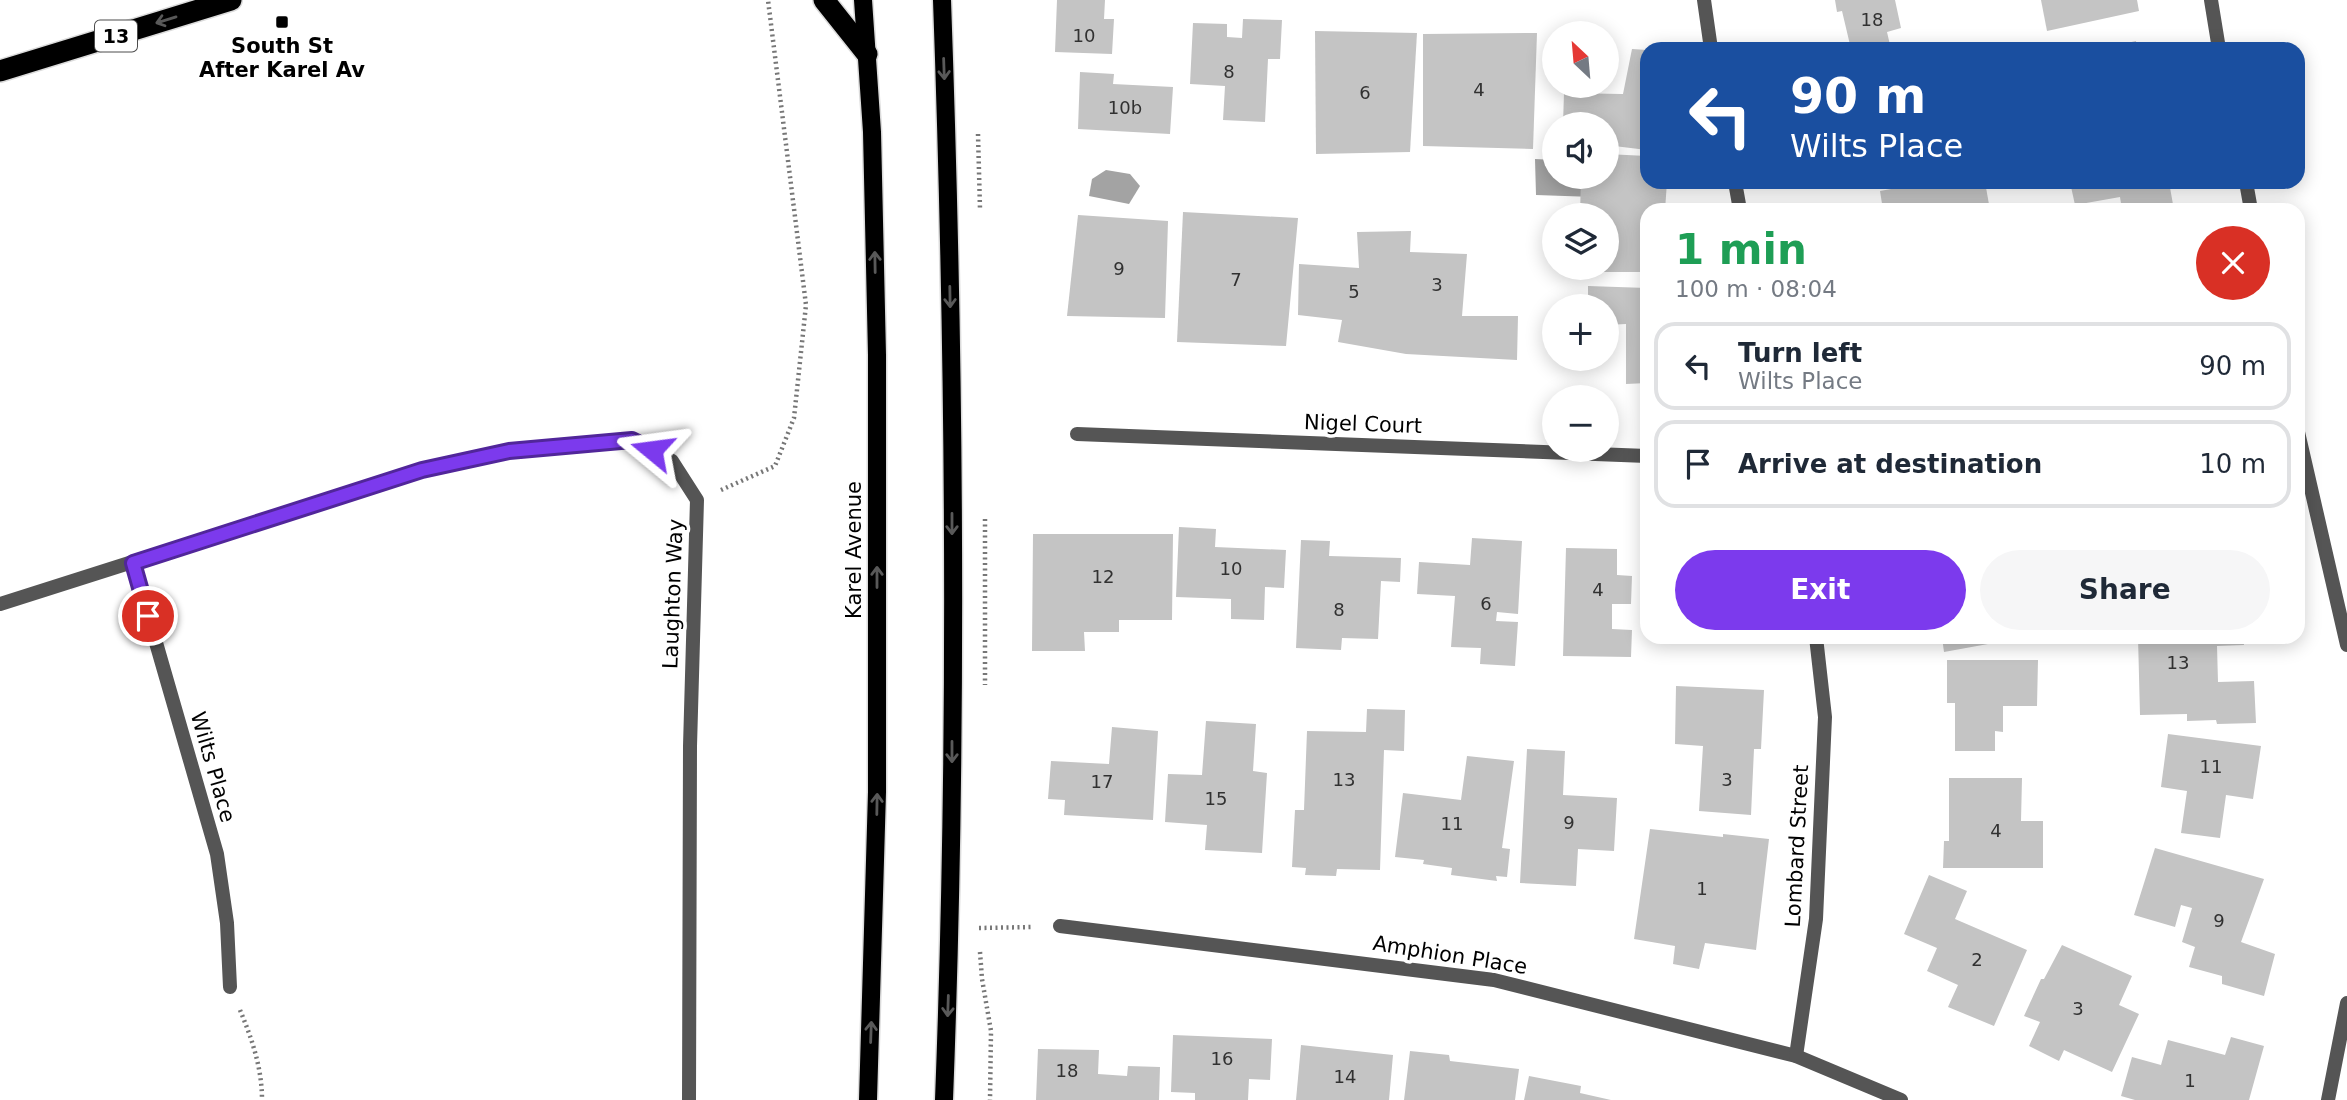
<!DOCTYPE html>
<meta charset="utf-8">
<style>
body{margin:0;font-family:"DejaVu Sans",sans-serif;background:#f6f6f7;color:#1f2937;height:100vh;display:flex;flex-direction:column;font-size:26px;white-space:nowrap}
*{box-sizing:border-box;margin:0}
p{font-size:23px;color:#747a83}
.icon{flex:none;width:38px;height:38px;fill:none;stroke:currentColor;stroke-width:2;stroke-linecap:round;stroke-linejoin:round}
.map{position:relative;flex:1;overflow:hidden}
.side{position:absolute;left:1640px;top:203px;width:665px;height:441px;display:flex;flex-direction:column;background:#fff;border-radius:21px;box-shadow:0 4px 18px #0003}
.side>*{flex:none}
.hud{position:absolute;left:1640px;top:42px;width:665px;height:147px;border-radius:21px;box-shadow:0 4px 18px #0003;background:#1a4fa0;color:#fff;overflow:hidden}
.needle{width:46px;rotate:334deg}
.controls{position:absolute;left:1542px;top:21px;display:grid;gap:14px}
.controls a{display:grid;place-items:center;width:77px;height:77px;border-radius:50%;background:#fff;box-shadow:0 4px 18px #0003;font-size:35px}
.pin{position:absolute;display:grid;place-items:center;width:60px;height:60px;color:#fff;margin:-30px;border:4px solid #fff;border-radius:50%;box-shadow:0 2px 7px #0007}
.me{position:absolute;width:77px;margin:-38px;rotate:286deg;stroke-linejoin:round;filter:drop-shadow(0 0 5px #0008)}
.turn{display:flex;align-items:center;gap:24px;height:147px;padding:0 35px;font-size:32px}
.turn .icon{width:91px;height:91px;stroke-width:2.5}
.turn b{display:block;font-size:49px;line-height:60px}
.round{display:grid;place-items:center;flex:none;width:74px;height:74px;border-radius:37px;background:#f6f6f7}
.summary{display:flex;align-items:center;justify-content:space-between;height:119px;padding:0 35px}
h1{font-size:42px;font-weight:800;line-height:52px;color:#1e9e55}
.action{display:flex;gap:14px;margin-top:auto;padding:14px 35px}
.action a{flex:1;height:80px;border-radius:42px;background:#7c3aed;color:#fff;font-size:28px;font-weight:800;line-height:80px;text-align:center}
.action a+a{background:#f6f6f7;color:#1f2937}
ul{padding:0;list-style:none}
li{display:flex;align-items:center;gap:21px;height:88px;margin:0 14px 10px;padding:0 21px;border:4px solid #e0e1e3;border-radius:21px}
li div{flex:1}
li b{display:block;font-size:26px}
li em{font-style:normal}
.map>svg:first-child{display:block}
</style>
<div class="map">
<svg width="2347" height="1100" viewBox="0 0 2347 1100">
<rect width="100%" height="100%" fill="#fff"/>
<!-- water -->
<g fill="#a3a3a3">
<path d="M1535 159 1554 160V177H1598L1594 197 1536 195Z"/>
<path d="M1106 170 1130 174 1140 186 1129 204 1089 196 1092 179Z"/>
</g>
<!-- building -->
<g fill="#c4c4c4">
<path d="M1057 0H1105L1104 19H1114L1112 54 1055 52Z"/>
<path d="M1835 0H1895L1901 28 1887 32 1890 45 1871 49H1851L1842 11 1837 12Z"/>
<path d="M2041 0H2137L2139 11 2047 31Z"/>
<path d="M1243 19 1282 20 1280 59H1268L1265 122 1223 120 1225 86 1190 84 1193 23 1227 24V37L1242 38Z"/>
<path d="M1315 31 1417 33 1410 152 1316 154Z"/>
<path d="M1537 33 1533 149 1423 146V34Z"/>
<path d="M2136 41 2137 49H2104V48Z"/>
<path d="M1632 49 1647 50V150L1606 145V124H1563L1564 93 1623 94Z"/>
<path d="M1080 72 1114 74 1113 84 1173 87 1170 134 1078 129Z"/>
<path d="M1606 154 1647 156V182H1667L1665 210H1647V272H1565L1567 268H1606V215H1580L1581 177H1606Z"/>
<path d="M1930 182H1985L1990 210H1883L1880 191Z"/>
<path d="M2070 182H2169L2174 210H2122L2120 197 2075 205Z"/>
<path d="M1183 212 1298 218 1286 346 1177 342Z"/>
<path d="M1078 215 1168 221 1165 318 1067 316Z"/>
<path d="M1411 231 1410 252 1467 254 1462 316H1518L1517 360 1406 354 1338 342 1342 320 1298 315 1299 264 1359 268 1357 232Z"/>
<path d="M1588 286 1647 288V383L1626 384V324L1606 325V306H1588Z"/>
<path d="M1179 527 1216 529 1215 547 1286 550 1284 588 1265 587 1264 620 1231 619V599L1176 597Z"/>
<path d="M1033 534H1173L1172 620H1119V632H1084L1085 651H1032Z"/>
<path d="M1472 538 1522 541 1518 614 1497 612 1496 621 1518 622 1515 666 1480 664 1481 648 1451 647 1455 596 1417 594 1419 562 1470 565Z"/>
<path d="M1301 540 1330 541 1329 556 1401 558 1400 582 1381 581 1378 639 1342 638 1341 650 1296 648Z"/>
<path d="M1566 548 1617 549V575L1632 576 1631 604H1612V629L1632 630 1631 657 1563 656Z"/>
<path d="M1942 637H1987L1988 644 1944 652Z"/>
<path d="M2138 637H2243L2244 645 2217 646 2218 682 2254 681 2256 723 2217 724 2216 720 2187 721V714L2140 715Z"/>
<path d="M1947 660H2038L2037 706H2003V732L1995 731V751H1955V703H1947Z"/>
<path d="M1676 686 1764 690 1761 749H1754L1751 815 1699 811 1703 746 1675 744Z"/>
<path d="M1367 709 1405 710 1404 751 1384 750 1380 870 1337 869 1336 876 1305 875 1306 868 1292 867 1295 810H1304L1307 731 1366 732Z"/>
<path d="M1206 721 1256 724 1253 771 1267 773 1262 853 1205 850 1207 825 1165 822 1168 774 1202 775Z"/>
<path d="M1112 727 1158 731 1153 820 1064 815 1065 800 1048 799 1051 761 1109 764Z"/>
<path d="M2168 734 2261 746 2253 799 2226 795 2220 838 2181 833 2187 791 2161 787Z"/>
<path d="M1527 749 1565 751 1563 795 1617 798 1614 851 1578 849 1576 886 1520 883Z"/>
<path d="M1467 756 1514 761 1502 848 1510 849 1507 877 1496 876 1497 881 1451 875 1452 868 1423 864 1424 860 1395 857 1403 793 1461 800Z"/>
<path d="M1949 778H2022L2021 821H2043V868H1943L1944 841H1949Z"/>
<path d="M1650 829 1723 837V834L1769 839 1756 950 1705 943 1699 969 1673 964 1675 946 1634 939Z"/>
<path d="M2155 848 2264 879 2241 942 2275 954 2264 996 2222 984V976L2189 967 2195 947 2182 942 2192 908 2181 905 2175 927 2134 915Z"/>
<path d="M1929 875 1967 891 1955 919 2027 950 1994 1026 1948 1007 1958 985 1927 971 1937 948 1904 934Z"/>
<path d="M2062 945 2132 976 2119 1005 2139 1014 2112 1072 2064 1050 2059 1061 2029 1046 2040 1022 2024 1016 2041 979H2044Z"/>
<path d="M1173 1035 1272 1039 1270 1080 1249 1079 1248 1100H1195V1093L1171 1092Z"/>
<path d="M2231 1037 2264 1046 2249 1100H2135L2121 1096 2132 1057 2161 1065 2168 1040 2225 1055Z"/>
<path d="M1301 1045 1393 1055 1389 1100H1296Z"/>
<path d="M1038 1049 1099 1050 1098 1074 1127 1076 1128 1066 1160 1067 1159 1100H1036Z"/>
<path d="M1410 1051 1449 1055 1450 1061 1519 1069 1515 1100H1404Z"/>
<path d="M1529 1076 1581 1086 1580 1093 1611 1100H1524Z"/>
</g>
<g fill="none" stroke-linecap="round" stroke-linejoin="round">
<defs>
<g id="primary">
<path d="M863 0 872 132 877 355V792L868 1100"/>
<path d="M942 0C955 366 958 734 944 1100"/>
</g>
<g id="highway">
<path d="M824 0 867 54"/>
<path d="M0 71 231 0"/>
</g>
</defs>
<!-- primary casing -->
<use href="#primary" stroke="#dbdbdb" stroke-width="21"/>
<!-- highway casing -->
<use href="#highway" stroke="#dbdbdb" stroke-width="24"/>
<!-- path -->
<g stroke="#777" stroke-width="4.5" stroke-dasharray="2 3.5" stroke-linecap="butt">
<path d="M978 134 980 209"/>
<path d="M721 490 775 466 794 418 806 305 768 0"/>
<path d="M985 519V685"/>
<path d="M979 928 1034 927"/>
<path d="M980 952 982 979 991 1031 990 1100"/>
<path d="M240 1010C252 1039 262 1068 262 1100"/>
</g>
<!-- street -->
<g stroke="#555" stroke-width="14">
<path d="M1704 0 1711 49"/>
<path d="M2211 0 2219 49"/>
<path d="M1735 182 1740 210"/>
<path d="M2246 182 2251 210"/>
<path d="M2298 432 2347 645"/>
<path d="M1077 434 1647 456"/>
<path d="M133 563 217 854 227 923 230 987"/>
<path d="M0 604 422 470 509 451 632 440 672 461 697 500 690 746 689 1100"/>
<path d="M1060 926 1494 980 1796 1056 1901 1100"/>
<path d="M1796 1056 1816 919 1825 717 1816 637"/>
<path d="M2328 1100 2347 1003"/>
</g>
<!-- primary -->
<use href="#primary" stroke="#000" stroke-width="18"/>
<!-- highway -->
<use href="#highway" stroke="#000" stroke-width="21"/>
</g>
<!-- one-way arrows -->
<defs><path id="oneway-shaft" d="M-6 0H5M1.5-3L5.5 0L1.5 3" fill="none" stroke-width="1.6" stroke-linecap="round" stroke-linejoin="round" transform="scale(1.75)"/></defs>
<g stroke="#595959">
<use href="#oneway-shaft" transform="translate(166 20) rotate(163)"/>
<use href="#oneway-shaft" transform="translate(944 69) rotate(88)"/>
<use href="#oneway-shaft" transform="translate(875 262) rotate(-91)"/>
<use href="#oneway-shaft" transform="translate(950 297) rotate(89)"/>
<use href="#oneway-shaft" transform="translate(952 524) rotate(90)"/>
<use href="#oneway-shaft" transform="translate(877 577) rotate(-90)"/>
<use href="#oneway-shaft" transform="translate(952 752) rotate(90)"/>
<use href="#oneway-shaft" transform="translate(877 804) rotate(-89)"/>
<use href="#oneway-shaft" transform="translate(948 1006) rotate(92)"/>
<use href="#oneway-shaft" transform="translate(871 1032) rotate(-88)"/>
</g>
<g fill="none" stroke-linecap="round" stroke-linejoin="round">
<defs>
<path id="route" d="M148 616 133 563 422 470 509 451 632 440 652 450"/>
</defs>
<!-- route casing -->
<use href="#route" stroke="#51269a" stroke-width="18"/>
<!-- route -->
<use href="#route" stroke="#7c3aed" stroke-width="12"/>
</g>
<!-- markers -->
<rect fill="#000" stroke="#fff" stroke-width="2.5" x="275" y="15" width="14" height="14" rx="3.5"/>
<g text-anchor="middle" stroke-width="7" stroke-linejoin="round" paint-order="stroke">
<!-- number labels -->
<g font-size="18" fill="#313131">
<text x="1872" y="26">18</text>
<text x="1084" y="42">10</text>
<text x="1229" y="78">8</text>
<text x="1479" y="96">4</text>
<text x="1365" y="99">6</text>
<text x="1125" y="114">10b</text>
<text x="1119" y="275">9</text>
<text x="1236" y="286">7</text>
<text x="1437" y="291">3</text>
<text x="1354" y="298">5</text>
<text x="1231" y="575">10</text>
<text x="1103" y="583">12</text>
<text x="1598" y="596">4</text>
<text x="1486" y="610">6</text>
<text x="1339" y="616">8</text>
<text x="2178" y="669">13</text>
<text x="2211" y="773">11</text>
<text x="1344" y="786">13</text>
<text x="1727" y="786">3</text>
<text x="1102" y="788">17</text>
<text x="1216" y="805">15</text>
<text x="1569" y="829">9</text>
<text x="1452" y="830">11</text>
<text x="1996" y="837">4</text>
<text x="1702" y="895">1</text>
<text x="2219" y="927">9</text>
<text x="1977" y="966">2</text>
<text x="2078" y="1015">3</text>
<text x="1222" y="1065">16</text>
<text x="1067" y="1077">18</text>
<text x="1345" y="1083">14</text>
<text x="2190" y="1087">1</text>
</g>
<!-- shield labels -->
<rect fill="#fff" stroke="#4c4c4c" stroke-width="2" x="95" y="20.5" width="42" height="31" rx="5"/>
<g font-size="19" font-weight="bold" fill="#000">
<text x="116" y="43">13</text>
</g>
<!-- poi labels -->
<g font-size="21" font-weight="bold" fill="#000" stroke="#fff">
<text x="282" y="53">South St<tspan x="282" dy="24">After Karel Av</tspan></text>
</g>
<!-- street labels -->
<g font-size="21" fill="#000" stroke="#fff">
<text transform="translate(1363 424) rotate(2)" y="7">Nigel Court</text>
<text transform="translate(854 550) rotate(-90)" y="7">Karel Avenue</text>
<text transform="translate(673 594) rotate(-88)" y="7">Laughton Way</text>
<text transform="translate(213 767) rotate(74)" y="7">Wilts Place</text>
<text transform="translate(1797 846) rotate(-87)" y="7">Lombard Street</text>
<text transform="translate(1450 955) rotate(9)" y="7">Amphion Place</text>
</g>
</g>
</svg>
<div class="controls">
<a><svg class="needle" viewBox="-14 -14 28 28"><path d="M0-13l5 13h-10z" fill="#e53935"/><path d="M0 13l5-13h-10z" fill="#747a83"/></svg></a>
<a><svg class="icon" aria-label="sound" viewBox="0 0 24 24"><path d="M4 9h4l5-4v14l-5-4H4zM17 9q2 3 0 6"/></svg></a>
<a><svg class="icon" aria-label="layers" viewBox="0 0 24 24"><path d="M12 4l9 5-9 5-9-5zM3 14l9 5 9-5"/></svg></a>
<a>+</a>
<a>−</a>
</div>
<div class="pin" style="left:148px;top:616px;background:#d93025"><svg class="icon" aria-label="arrive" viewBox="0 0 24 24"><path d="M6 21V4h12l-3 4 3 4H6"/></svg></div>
<svg class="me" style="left:652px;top:450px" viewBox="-20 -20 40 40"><path d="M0-17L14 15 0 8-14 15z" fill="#7c3aed" stroke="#fff" stroke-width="4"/></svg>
<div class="hud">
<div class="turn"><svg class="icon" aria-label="left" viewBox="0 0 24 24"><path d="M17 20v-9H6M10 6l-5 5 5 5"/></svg><div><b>90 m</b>Wilts Place</div></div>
</div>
<section class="side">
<div class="summary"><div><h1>1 min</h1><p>100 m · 08:04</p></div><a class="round" style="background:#d93025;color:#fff"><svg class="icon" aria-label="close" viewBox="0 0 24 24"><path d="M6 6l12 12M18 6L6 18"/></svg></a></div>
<ul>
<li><svg class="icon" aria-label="left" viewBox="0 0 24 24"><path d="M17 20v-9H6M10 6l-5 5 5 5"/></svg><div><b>Turn left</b><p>Wilts Place</p></div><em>90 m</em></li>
<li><svg class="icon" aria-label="arrive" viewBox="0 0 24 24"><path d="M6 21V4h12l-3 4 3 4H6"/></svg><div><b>Arrive at destination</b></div><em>10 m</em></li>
</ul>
<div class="action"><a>Exit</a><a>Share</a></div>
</section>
</div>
